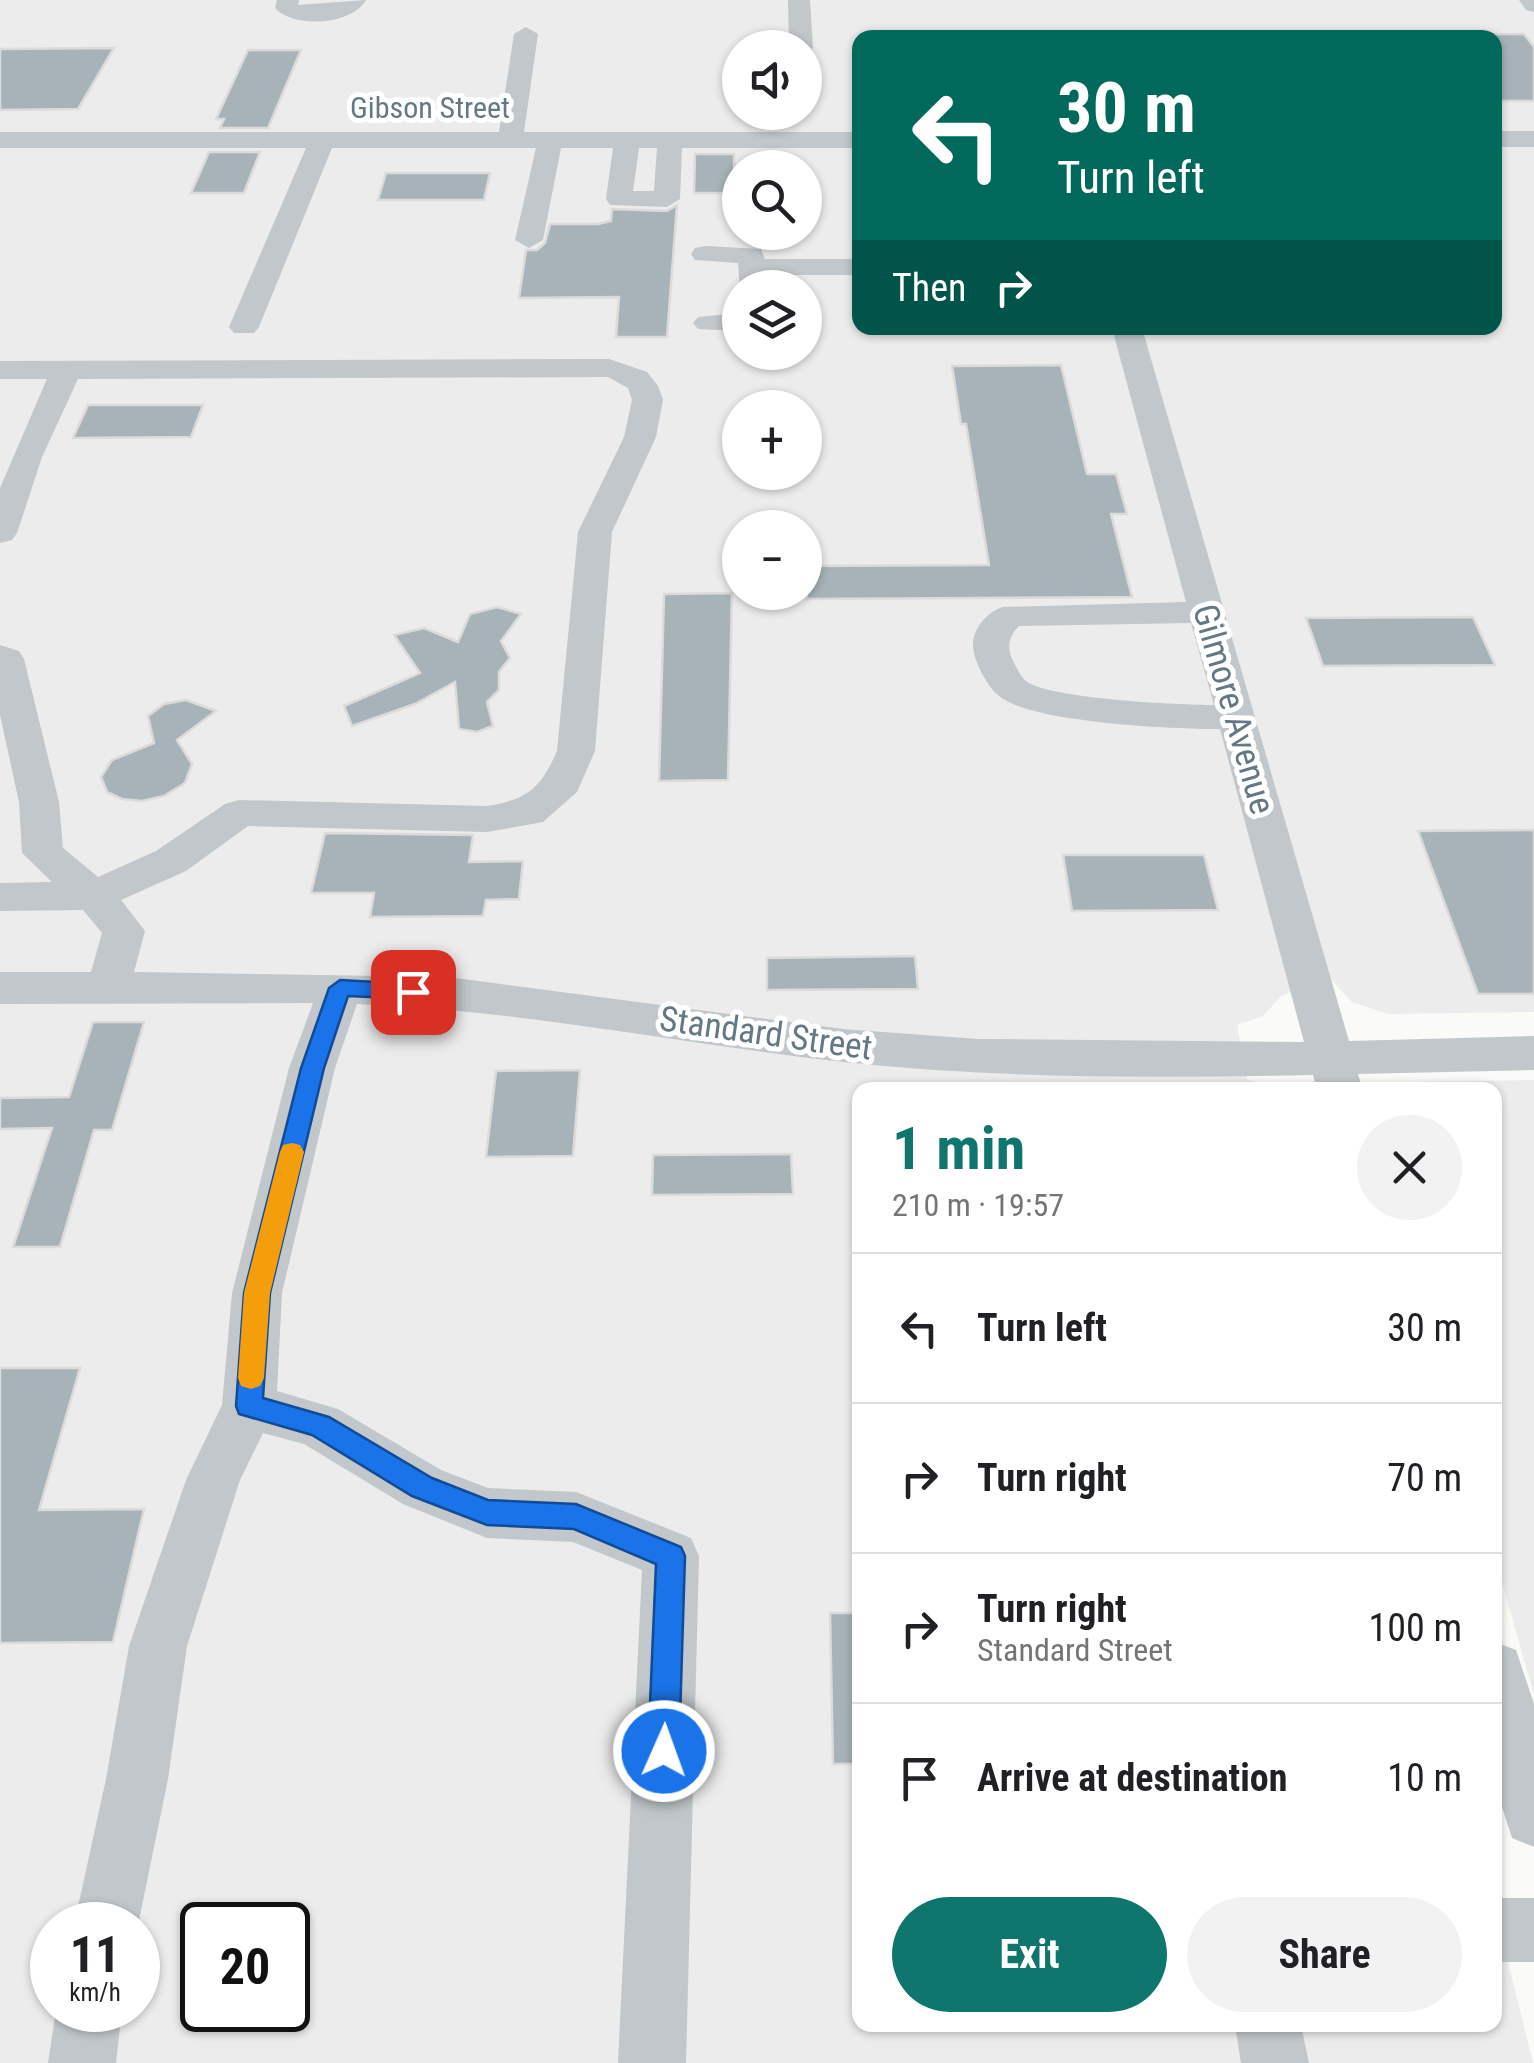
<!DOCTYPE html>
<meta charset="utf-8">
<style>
body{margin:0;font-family:"Roboto Condensed",sans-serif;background:#f2f2f2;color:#202124;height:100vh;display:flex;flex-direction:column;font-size:38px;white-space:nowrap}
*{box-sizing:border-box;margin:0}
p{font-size:32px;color:#757577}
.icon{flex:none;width:55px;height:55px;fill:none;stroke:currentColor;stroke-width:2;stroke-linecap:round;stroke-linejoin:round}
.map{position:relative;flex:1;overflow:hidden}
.side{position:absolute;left:852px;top:1082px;width:650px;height:950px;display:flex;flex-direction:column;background:#fff;border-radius:20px;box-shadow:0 2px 8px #0004}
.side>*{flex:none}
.banner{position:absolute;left:852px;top:30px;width:650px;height:305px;border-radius:20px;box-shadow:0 2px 8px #0004;background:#00695c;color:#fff;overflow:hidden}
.controls{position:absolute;left:722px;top:30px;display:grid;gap:20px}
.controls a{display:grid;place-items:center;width:100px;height:100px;border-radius:50%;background:#fff;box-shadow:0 2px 8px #0004;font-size:50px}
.speed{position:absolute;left:30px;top:1902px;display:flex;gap:20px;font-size:50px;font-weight:700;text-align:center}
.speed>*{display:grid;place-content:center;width:130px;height:130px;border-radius:50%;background:#fff;box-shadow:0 2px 8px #0004;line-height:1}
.speed small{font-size:25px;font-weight:400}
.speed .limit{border:5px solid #111;border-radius:15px;background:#fff;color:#111}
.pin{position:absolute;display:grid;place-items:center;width:85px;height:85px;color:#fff;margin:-42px;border-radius:20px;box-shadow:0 5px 15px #0006}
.me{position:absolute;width:110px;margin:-55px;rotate:2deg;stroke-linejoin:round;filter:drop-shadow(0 0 8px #0008)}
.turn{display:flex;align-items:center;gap:35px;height:210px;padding:0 40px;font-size:45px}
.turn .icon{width:130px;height:130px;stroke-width:2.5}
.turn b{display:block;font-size:70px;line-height:85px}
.then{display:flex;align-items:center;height:95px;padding:0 40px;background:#0003;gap:20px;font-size:38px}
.round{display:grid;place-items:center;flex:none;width:105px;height:105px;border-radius:52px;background:#f2f2f2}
.summary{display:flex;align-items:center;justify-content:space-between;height:170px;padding:0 40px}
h1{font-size:60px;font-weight:700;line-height:75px;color:#0f766e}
.button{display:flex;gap:20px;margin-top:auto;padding:20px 40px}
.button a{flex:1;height:115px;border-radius:60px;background:#0f766e;color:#fff;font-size:40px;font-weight:700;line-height:115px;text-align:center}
.button a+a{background:#f2f2f2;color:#202124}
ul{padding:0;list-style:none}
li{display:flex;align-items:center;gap:30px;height:150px;padding:0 40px;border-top:2px solid #e0e0e0}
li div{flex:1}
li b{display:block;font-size:38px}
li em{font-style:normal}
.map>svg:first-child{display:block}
</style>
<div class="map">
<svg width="1534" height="2063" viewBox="0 0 1534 2063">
<rect width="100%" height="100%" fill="#fafaf7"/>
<!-- built -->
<g fill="#ebeceb" fill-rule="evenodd">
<path d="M0 0H1534V1012L1388 1014 1352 1002 1329 977 1281 996 1263 1016 1237 1025 1247 1079 1279 1090H860V2025H1495V1909L1533 2063H0ZM860 38H1495V328H860ZM740 48H805V112H740ZM740 168H805V232H740ZM740 288H805V352H740ZM740 408H805V472H740ZM740 528H805V592H740ZM52 1925H138V2010H52ZM202 1925H288V2010H202Z"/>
<path d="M1534 1080V1695L1495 1557V1090H1393L1408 1082Z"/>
</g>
<!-- building -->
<g fill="#a7b3b8" stroke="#dcdbda" stroke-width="2.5">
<path d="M1495 34H1524L1534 47V101H1495Z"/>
<path d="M114 48 78 109 0 110V49Z"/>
<path d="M248 50H301L268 128H220L224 119H216Z"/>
<path d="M209 152H260L244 193H191Z"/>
<path d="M695 154H734V193H694Z"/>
<path d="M386 173H490L484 200H378Z"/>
<path d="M677 205 667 337H616L619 297 519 298 526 250H537L545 243 550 224H598L611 221 612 209 667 211Z"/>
<path d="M1061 365 1087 474H1116L1127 514H1111L1132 597 807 599 806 566 989 565 966 424H961L952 366Z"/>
<path d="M88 405H203L191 437 73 438Z"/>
<path d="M732 593 728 780 659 781 664 594Z"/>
<path d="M497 607 521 614 501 641 510 658 499 672V690L487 702 493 726 477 732 459 729 455 682 415 704 352 726 344 706 420 673 394 635 424 628 458 642 470 614Z"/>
<path d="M1473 617 1495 665 1323 666 1306 618Z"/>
<path d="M186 700 216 711 177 740 192 764 185 783 164 796 142 801 122 799 107 792 101 777 112 760 154 743 148 716 164 704Z"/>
<path d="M1534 830V994H1478L1418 831Z"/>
<path d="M325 833 473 835 469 862 523 861 519 899 486 900 483 916 370 917 374 893H311Z"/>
<path d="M1063 855H1204L1218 910 1072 911Z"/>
<path d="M915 956 918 989 767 990V958Z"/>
<path d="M93 1022H144L112 1130H94L60 1247H13L52 1128 0 1129V1098L69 1097Z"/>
<path d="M580 1070 573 1156 486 1157 496 1071Z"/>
<path d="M791 1154 793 1194 652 1195 653 1155Z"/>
<path d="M0 1368H80L39 1510 144 1509 113 1642 0 1643Z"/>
<path d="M830 1613H860V1764H833Z"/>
</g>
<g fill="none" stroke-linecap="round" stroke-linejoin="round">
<!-- minor -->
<g fill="#c1c7ca" fill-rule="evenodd">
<path d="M277 0H299L298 5 366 0C352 25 294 29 275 8Z"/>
<path d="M788 0H810L813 48 809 53 805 54V48H789Z"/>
<path d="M1519 0H1534V12L1526 10Z"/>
<path d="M526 27 538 34 524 132H860V148H682L680 199 667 207 610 205 606 199 613 148H561L543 240 529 248 515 240 536 148H332L259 327 254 333H234L229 327 306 148H0V132H499L514 34ZM639 148H657L654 191H633Z"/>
<rect x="1495" y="131" width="39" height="16"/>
<path d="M705 246 761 249 765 259H860V275H766V288H740V291L738 263 695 260 691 254 695 248Z"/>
<path d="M740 313V331L698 329 693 323 698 317Z"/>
<path d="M1112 328H1142L1349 1041 1534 1036V1070L1358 1074 1363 1090H1317L1313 1075C1157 1078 1000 1079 844 1062 681 1044 521 1010 357 1004L335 1068 282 1293 277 1391 338 1409 441 1470 488 1488 576 1492 691 1538 699 1556 686 2063H618L642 1570 573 1542 487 1538 403 1504 304 1444 263 1433 240 1480 187 1646 168 1779 138 1925H74L106 1779 129 1646 186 1480 222 1405 232 1293 289 1068 313 1003 0 1004V972H91L102 933 83 910 0 911V883L52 882 22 853 19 802 0 715V645L19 651 24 659 59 802 63 848 98 877 156 851 225 804 239 800 487 806C527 800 541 788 557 751L578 532 624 437 632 400 628 388 608 377 78 379 42 457 17 533 12 540 0 543V488L47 379H0V361L609 359 647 372 658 386 663 400 656 437 612 532 595 751 577 792 543 822 487 832 248 826 186 871 121 900 145 931 134 972 448 977 843 1029 978 1039 1304 1042 1220 729C1177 729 1028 723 998 695 987 686 974 661 973 647 972 629 987 612 1003 607L1186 602ZM1191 623 1214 705C1181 705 1048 699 1026 681 1021 678 1016 666 1013 661 1006 647 1009 636 1019 626Z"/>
<path d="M1495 1642 1516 1650 1534 1704V1847L1512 1838 1495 1785Z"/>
<rect x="1495" y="1898" width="39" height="64"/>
<path d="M56 2010H122L116 2063H48Z"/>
<path d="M1235 2025H1301L1309 2063H1241Z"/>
</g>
</g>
<!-- route -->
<path fill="#1a73e8" stroke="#114b97" stroke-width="2.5" d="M340 980 413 984 424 992 413 999 348 996 324 1068 270 1293 263 1398 329 1417 432 1478 488 1500 576 1504 681 1547 685 1556 679 1751 674 1762 664 1766 653 1762 648 1751 656 1564 574 1529 487 1525 412 1496 312 1435 239 1414 236 1406 244 1293 301 1068 329 988Z"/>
<!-- slow -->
<path fill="#f59e0b" d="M292 1143 300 1145 304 1152 270 1293 264 1378 260 1386 251 1389 241 1386 238 1378 244 1293 280 1152 283 1145Z"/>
<g text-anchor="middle" stroke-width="10" stroke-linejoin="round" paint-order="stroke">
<!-- far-street labels -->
<g font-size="30" fill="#647984" stroke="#fff">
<text x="430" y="118">Gibson Street</text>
</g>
<!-- street labels -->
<g font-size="35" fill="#647984" stroke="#fff">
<text transform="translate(1234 709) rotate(74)" y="12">Gilmore Avenue</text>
<text transform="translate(766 1033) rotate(8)" y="12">Standard Street</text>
</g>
</g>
</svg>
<div class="controls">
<a><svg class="icon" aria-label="sound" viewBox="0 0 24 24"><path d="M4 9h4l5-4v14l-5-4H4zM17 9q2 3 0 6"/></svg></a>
<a><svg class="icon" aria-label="search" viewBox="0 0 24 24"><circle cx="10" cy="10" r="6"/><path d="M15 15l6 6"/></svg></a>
<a><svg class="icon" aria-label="layers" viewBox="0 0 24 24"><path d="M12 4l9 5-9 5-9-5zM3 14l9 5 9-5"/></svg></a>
<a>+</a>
<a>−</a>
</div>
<div class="speed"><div>11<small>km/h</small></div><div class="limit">20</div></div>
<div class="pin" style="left:413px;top:992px;background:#d93025"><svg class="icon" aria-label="arrive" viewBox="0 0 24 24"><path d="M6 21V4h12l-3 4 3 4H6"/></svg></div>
<svg class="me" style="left:664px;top:1751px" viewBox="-20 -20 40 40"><circle r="17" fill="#1a73e8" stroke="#fff" stroke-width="3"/><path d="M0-11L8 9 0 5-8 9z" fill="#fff"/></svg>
<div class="banner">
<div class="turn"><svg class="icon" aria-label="left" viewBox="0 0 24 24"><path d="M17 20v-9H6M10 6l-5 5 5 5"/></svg><div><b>30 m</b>Turn left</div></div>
<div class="then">Then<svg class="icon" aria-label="right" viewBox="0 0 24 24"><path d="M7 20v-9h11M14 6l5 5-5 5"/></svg></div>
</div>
<section class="side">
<div class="summary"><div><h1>1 min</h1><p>210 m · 19:57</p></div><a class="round"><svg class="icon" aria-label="close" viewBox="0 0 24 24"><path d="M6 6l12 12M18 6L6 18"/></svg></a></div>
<ul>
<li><svg class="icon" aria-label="left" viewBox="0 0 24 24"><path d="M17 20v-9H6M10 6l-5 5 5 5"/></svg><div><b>Turn left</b></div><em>30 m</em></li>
<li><svg class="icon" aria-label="right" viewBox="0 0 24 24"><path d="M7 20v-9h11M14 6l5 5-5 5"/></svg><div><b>Turn right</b></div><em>70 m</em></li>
<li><svg class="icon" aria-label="right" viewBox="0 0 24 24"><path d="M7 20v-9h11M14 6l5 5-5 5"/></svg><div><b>Turn right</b><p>Standard Street</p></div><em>100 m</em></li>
<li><svg class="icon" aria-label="arrive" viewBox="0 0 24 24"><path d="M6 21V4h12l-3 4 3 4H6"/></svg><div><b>Arrive at destination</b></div><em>10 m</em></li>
</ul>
<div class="button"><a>Exit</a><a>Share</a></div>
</section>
</div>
